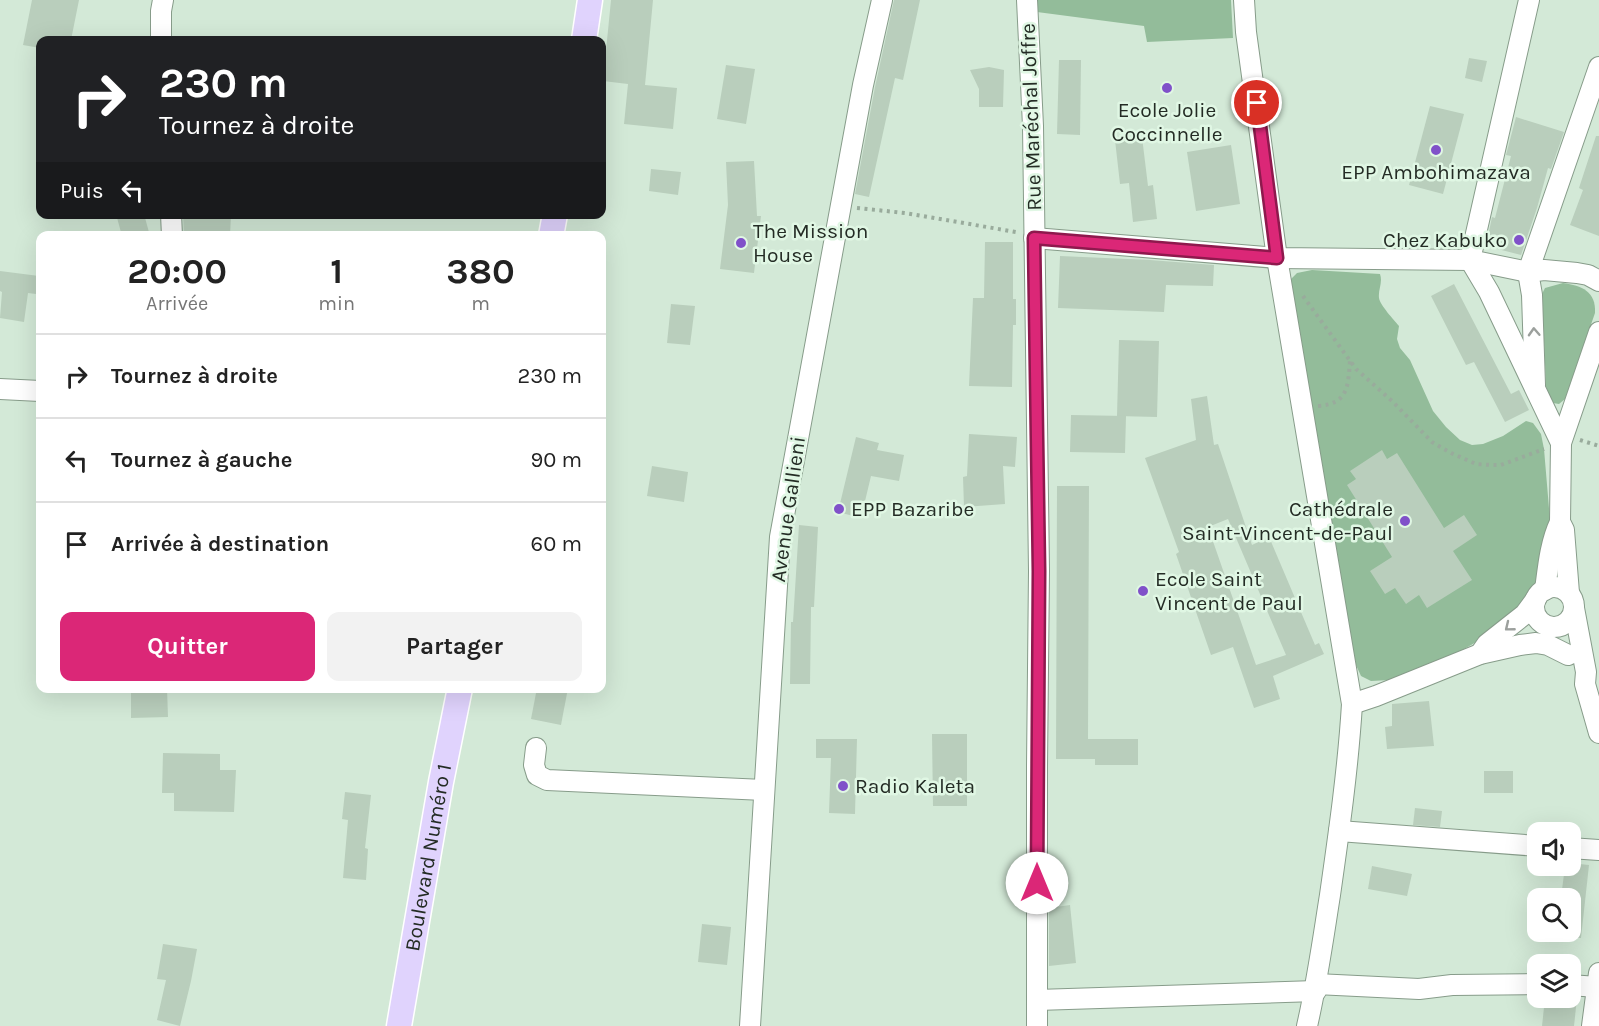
<!DOCTYPE html>
<html lang="fr">
<meta charset="utf-8">
<style>
body{margin:0;font-family:Karla,sans-serif;background:#f2f2f2;color:#222;height:100vh;display:flex;flex-direction:column;font-size:22px;white-space:nowrap}
*{box-sizing:border-box;margin:0}
p{font-size:20px;color:#767676}
.icon{flex:none;width:33px;height:33px;fill:none;stroke:currentColor;stroke-width:2;stroke-linecap:round;stroke-linejoin:round}
.map{position:relative;flex:1;overflow:hidden}
.panel{position:absolute;left:36px;top:231px;width:570px;height:462px;display:flex;flex-direction:column;background:#fff;border-radius:12px;box-shadow:0 6px 24px #0002}
.panel>*{flex:none}
.banner{position:absolute;left:36px;top:36px;width:570px;height:183px;border-radius:12px;box-shadow:0 6px 24px #0002;background:#202124;color:#fff;overflow:hidden}
.controls{position:absolute;left:1527px;top:822px;display:grid;gap:12px}
.controls a{display:grid;place-items:center;width:54px;height:54px;border-radius:12px;background:#fff;box-shadow:0 6px 24px #0002;font-size:30px}
.pin{position:absolute;display:grid;place-items:center;width:51px;height:51px;color:#fff;margin:-26px;border:3px solid #fff;border-radius:50%;box-shadow:0 2px 6px #0007}
.me{position:absolute;width:66px;margin:-33px;rotate:0deg;stroke-linejoin:round;filter:drop-shadow(0 0 4px #0008)}
.turn{display:flex;align-items:center;gap:21px;height:126px;padding:0 24px;font-size:27px}
.turn .icon{width:78px;height:78px;stroke-width:2.5}
.turn b{display:block;font-size:42px;line-height:51px}
.then{display:flex;align-items:center;height:57px;padding:0 24px;background:#0003;gap:12px;font-size:22px}
.eta{display:flex;justify-content:space-evenly;align-items:center;height:102px;text-align:center}
.eta b{font-size:36px;font-weight:700;line-height:42px}
.cta{display:flex;gap:12px;margin-top:auto;padding:12px 24px}
.cta a{flex:1;height:69px;border-radius:12px;background:#db2777;color:#fff;font-size:24px;font-weight:700;line-height:69px;text-align:center}
.cta a+a{background:#f2f2f2;color:#222}
ul{padding:0;list-style:none}
li{display:flex;align-items:center;gap:18px;height:84px;padding:0 24px;border-top:2px solid #e0e0e0}
li div{flex:1}
li b{display:block;font-size:22px}
li em{font-style:normal}
.map>svg:first-child{display:block}
</style>
<div class="map">
<svg width="1599" height="1026" viewBox="0 0 1599 1026">
<rect width="100%" height="100%" fill="#d3e9d7"/>
<!-- green -->
<g fill="#93bc9a">
<path d="M1036 0H1231L1233 38 1147 42 1144 26 1037 12Z"/>
<path d="M1312 270 1380 274C1383 283 1378 289 1379 298 1380 305 1394 320 1399 326L1397 339 1400 348 1410 360 1433 411 1446 427 1460 440 1472 445 1483 444 1503 436 1526 421 1533 423 1541 434 1544 449 1550 520 1539 578 1525 600 1490 634 1452 656 1390 680 1371 681 1361 676 1356 665 1290 293 1291 279 1297 273Z"/>
<path d="M1563 283C1582 286 1596 291 1595 313L1565 399 1559 404 1553 403 1548 397 1546 386 1542 294 1545 288Z"/>
</g>
<!-- building -->
<g fill="#b9cebc" fill-rule="evenodd">
<path d="M32 0H79L71 40H40V48L23 45Z"/>
<path d="M611 0H653L645 85 677 88 673 129 624 124 628 84 603 81Z"/>
<path d="M894 0H920L903 80 895 78 869 197 855 194 875 87Z"/>
<path d="M1469 58 1487 61 1482 82 1465 78Z"/>
<path d="M1059 60H1081L1080 135 1057 134Z"/>
<path d="M726 65 755 69 746 124 717 119Z"/>
<path d="M989 67 1004 70 1003 107H979V89L970 70Z"/>
<path d="M1430 106 1464 114 1443 194 1409 185Z"/>
<path d="M1516 117 1564 132 1551 169 1548 168 1537 208 1521 255 1486 246 1492 217 1495 218 1511 156 1506 155Z"/>
<path d="M1596 136H1599V236L1570 225 1583 190 1579 188Z"/>
<path d="M1142 137 1148 186 1153 185 1157 219 1133 222 1129 183 1120 184 1115 140Z"/>
<path d="M1231 145 1240 204 1196 211 1187 152Z"/>
<path d="M754 161 757 216H761L754 273 720 269 728 205 726 162Z"/>
<path d="M651 169 681 172 678 195 649 191Z"/>
<path d="M116 214H144L150 236H122Z"/>
<path d="M183 214H231L230 236H184Z"/>
<path d="M985 242H1013V299H1016V325H1013L1012 387 969 386 973 298H984Z"/>
<path d="M1060 256 1150 260 1214 265 1213 286 1166 285 1164 312 1058 308Z"/>
<path d="M0 271 39 276 36 294 28 293 24 322 0 318 2 292 0 291Z"/>
<path d="M1454 284 1511 394 1519 390 1529 410 1505 422 1474 362 1466 365 1431 296Z"/>
<path d="M671 304 695 306 690 345 667 343Z"/>
<path d="M1119 340 1159 341 1157 417 1117 416Z"/>
<path d="M1207 396 1214 445 1218 444 1252 545 1269 537 1315 645 1319 643 1324 654 1273 676 1280 699 1254 708 1233 647 1211 655 1176 554 1179 552 1145 458 1196 440 1191 399ZM1228 519 1286 655 1256 665 1208 527Z"/>
<path d="M1071 415 1126 416 1125 453 1070 452Z"/>
<path d="M969 434 1017 437 1015 467 1003 466 1005 504 964 507 963 477 967 476Z"/>
<path d="M856 437 879 443 877 450 904 455 899 481 871 476 861 518 838 512Z"/>
<path d="M1382 450 1387 459 1397 453 1444 528 1464 515 1477 535 1453 551 1472 580 1427 608 1419 595 1406 604 1395 588 1385 594 1370 571 1392 557 1347 485 1356 479 1350 471Z"/>
<path d="M652 466 688 472 684 502 647 496Z"/>
<path d="M1057 486H1089L1088 739H1138V765H1095V759H1056Z"/>
<path d="M799 525 818 527 814 607H811L810 684H790L791 622H793Z"/>
<path d="M131 688H167L168 717 131 718Z"/>
<path d="M537 688H568L561 725 531 719Z"/>
<path d="M1429 701 1434 746 1387 749 1385 727 1392 726V704Z"/>
<path d="M932 734H967V806H933Z"/>
<path d="M816 739H857L855 814 829 813 831 758H816Z"/>
<path d="M163 753 220 754V770H236L234 812 174 811V793H162Z"/>
<rect x="1484" y="771" width="29" height="22"/>
<path d="M345 792 371 795 365 848 368 849 366 880 343 878 348 820 342 819Z"/>
<path d="M1415 808 1442 811 1440 827 1413 825Z"/>
<path d="M1570 863 1589 865 1581 938H1570V898H1561L1565 866H1570Z"/>
<path d="M1372 866 1412 874 1407 896 1368 889Z"/>
<path d="M1070 905 1076 963 1049 966V908Z"/>
<path d="M702 924 731 927 727 965 698 962Z"/>
<path d="M163 944 197 949 191 981 180 1026 157 1020 166 980 157 979Z"/>
<path d="M1545 998H1577L1574 1026H1542Z"/>
</g>
<g fill="none" stroke-linecap="round" stroke-linejoin="round">
<defs>
<g id="minor">
<path d="M1027 0 1033 126 1039 571 1037 766V1026"/>
<path d="M1244 0 1246 32 1277 258 1352 704C1348 769 1339 832 1330 895 1323 939 1317 983 1307 1026"/>
<path d="M1529 0 1470 260 1489 292 1561 443 1560 522C1550 543 1548 567 1545 590"/>
<path d="M161 40V11L163 0"/>
<path d="M171 214 172 236"/>
<path d="M1034 238 1277 258 1470 260 1528 272 1544 270 1577 273 1588 275 1599 281"/>
<path d="M1535 385 1532 295 1528 272 1599 67"/>
<path d="M0 389 40 391"/>
<path d="M1561 443 1599 332"/>
<path d="M1560 522 1564 530 1569 593"/>
<circle cx="1554" cy="607" r="20"/>
<path d="M1574 608 1586 672 1585 684 1599 733"/>
<path d="M1480 654 1487 644 1525 614 1536 599"/>
<path d="M1352 704 1376 696 1480 654 1520 645 1536 643 1548 645 1568 655"/>
<path d="M536 748 534 765 537 775 547 780 764 790"/>
<path d="M1339 831 1538 846"/>
<path d="M1570 848 1599 850"/>
<path d="M1316 984 1419 989 1452 985 1538 984"/>
<path d="M1570 985 1597 987"/>
<path d="M1037 1000 1316 991"/>
<path d="M750 1026 780 537 863 85 882 0"/>
<path d="M1592 1026 1599 973"/>
</g>
<g id="major">
<path d="M584 40 590 0"/>
<path d="M551 236 555 214"/>
<path id="s1" d="M399 1026 441 782 460 688"/>
</g>
</defs>
<!-- minor casing -->
<use href="#minor" stroke="#879c8a" stroke-width="22"/>
<!-- major casing -->
<use href="#major" stroke="#fff" stroke-width="27"/>
<!-- path -->
<g stroke="#99ab9c" stroke-width="4" stroke-dasharray="3 4.5" stroke-linecap="butt">
<path d="M857 208 905 213 1016 232"/>
<path d="M1303 296 1356 369 1392 401 1432 442 1451 453 1476 464 1491 465H1501L1544 449"/>
<path d="M1318 406C1348 404 1348 387 1350 361"/>
<path d="M1580 440 1599 446"/>
</g>
<!-- minor -->
<use href="#minor" stroke="#fff" stroke-width="20"/>
<!-- major -->
<use href="#major" stroke="#e0d3fd" stroke-width="24"/>
</g>
<!-- one-way arrows -->
<defs><path id="oneway-chevron" d="M-2-3.5L2.5 0L-2 3.5" fill="none" stroke-width="1.6" stroke-linecap="round" stroke-linejoin="round" transform="scale(1.5)"/></defs>
<g stroke="#9ca09d">
<use href="#oneway-chevron" transform="translate(1534 332) rotate(-93)"/>
<use href="#oneway-chevron" transform="translate(1509 627) rotate(141)"/>
</g>
<g fill="none" stroke-linecap="round" stroke-linejoin="round">
<defs>
<path id="route" d="M1037 883 1039 571 1034 238 1277 258 1257 103"/>
</defs>
<!-- route casing -->
<use href="#route" stroke="#8e194d" stroke-width="15"/>
<!-- route -->
<use href="#route" stroke="#db2777" stroke-width="10"/>
</g>
<!-- markers -->
<g fill="#8051c9" stroke="#e0f7e4" stroke-width="2">
<circle cx="1167" cy="88" r="6"/>
<circle cx="1436" cy="150" r="6"/>
<circle cx="1519" cy="240" r="6"/>
<circle cx="741" cy="243" r="6"/>
<circle cx="839" cy="509" r="6"/>
<circle cx="1405" cy="521" r="6"/>
<circle cx="1143" cy="591" r="6"/>
<circle cx="843" cy="786" r="6"/>
</g>
<g text-anchor="middle" stroke-width="5" stroke-linejoin="round" paint-order="stroke">
<!-- poi labels -->
<g font-size="21" fill="#242c25" stroke="#e0f7e4" text-anchor="start">
<text x="1167" y="117" text-anchor="middle">Ecole Jolie<tspan x="1167" dy="24">Coccinnelle</tspan></text>
<text x="1436" y="179" text-anchor="middle">EPP Ambohimazava</text>
<text x="753" y="238">The Mission<tspan x="753" dy="24">House</tspan></text>
<text x="1507" y="247" text-anchor="end">Chez Kabuko</text>
<text x="851" y="516">EPP Bazaribe</text>
<text x="1393" y="516" text-anchor="end">Cathédrale<tspan x="1393" dy="24">Saint-Vincent-de-Paul</tspan></text>
<text x="1155" y="586">Ecole Saint<tspan x="1155" dy="24">Vincent de Paul</tspan></text>
<text x="855" y="793">Radio Kaleta</text>
</g>
<!-- street labels -->
<g font-size="21" fill="#242c25" stroke="#e0f7e4">
<text transform="translate(1031 117) rotate(-92)" y="7">Rue Maréchal Joffre</text>
<text transform="translate(788 509) rotate(-82)" y="7">Avenue Gallieni</text>
<text dy="7" stroke="none"><textPath href="#s1" startOffset="171">Boulevard Numéro 1</textPath></text>
</g>
</g>
</svg>
<div class="controls">
<a><svg class="icon" aria-label="sound" viewBox="0 0 24 24"><path d="M4 9h4l5-4v14l-5-4H4zM17 9q2 3 0 6"/></svg></a>
<a><svg class="icon" aria-label="search" viewBox="0 0 24 24"><circle cx="10" cy="10" r="6"/><path d="M15 15l6 6"/></svg></a>
<a><svg class="icon" aria-label="layers" viewBox="0 0 24 24"><path d="M12 4l9 5-9 5-9-5zM3 14l9 5 9-5"/></svg></a>
</div>
<div class="pin" style="left:1257px;top:103px;background:#d93025"><svg class="icon" aria-label="arrive" viewBox="0 0 24 24"><path d="M6 21V4h12l-3 4 3 4H6"/></svg></div>
<svg class="me" style="left:1037px;top:883px" viewBox="-20 -20 40 40"><circle r="19" fill="#fff"/><path d="M0-13L10 11 0 6-10 11z" fill="#db2777"/></svg>
<div class="banner">
<div class="turn"><svg class="icon" aria-label="right" viewBox="0 0 24 24"><path d="M7 20v-9h11M14 6l5 5-5 5"/></svg><div><b>230 m</b>Tournez à droite</div></div>
<div class="then">Puis<svg class="icon" aria-label="left" viewBox="0 0 24 24"><path d="M17 20v-9H6M10 6l-5 5 5 5"/></svg></div>
</div>
<section class="panel">
<div class="eta">
<div><b>20:00</b><p>Arrivée</p></div>
<div><b>1</b><p>min</p></div>
<div><b>380</b><p>m</p></div>
</div>
<ul>
<li><svg class="icon" aria-label="right" viewBox="0 0 24 24"><path d="M7 20v-9h11M14 6l5 5-5 5"/></svg><div><b>Tournez à droite</b></div><em>230 m</em></li>
<li><svg class="icon" aria-label="left" viewBox="0 0 24 24"><path d="M17 20v-9H6M10 6l-5 5 5 5"/></svg><div><b>Tournez à gauche</b></div><em>90 m</em></li>
<li><svg class="icon" aria-label="arrive" viewBox="0 0 24 24"><path d="M6 21V4h12l-3 4 3 4H6"/></svg><div><b>Arrivée à destination</b></div><em>60 m</em></li>
</ul>
<div class="cta"><a>Quitter</a><a>Partager</a></div>
</section>
</div>
